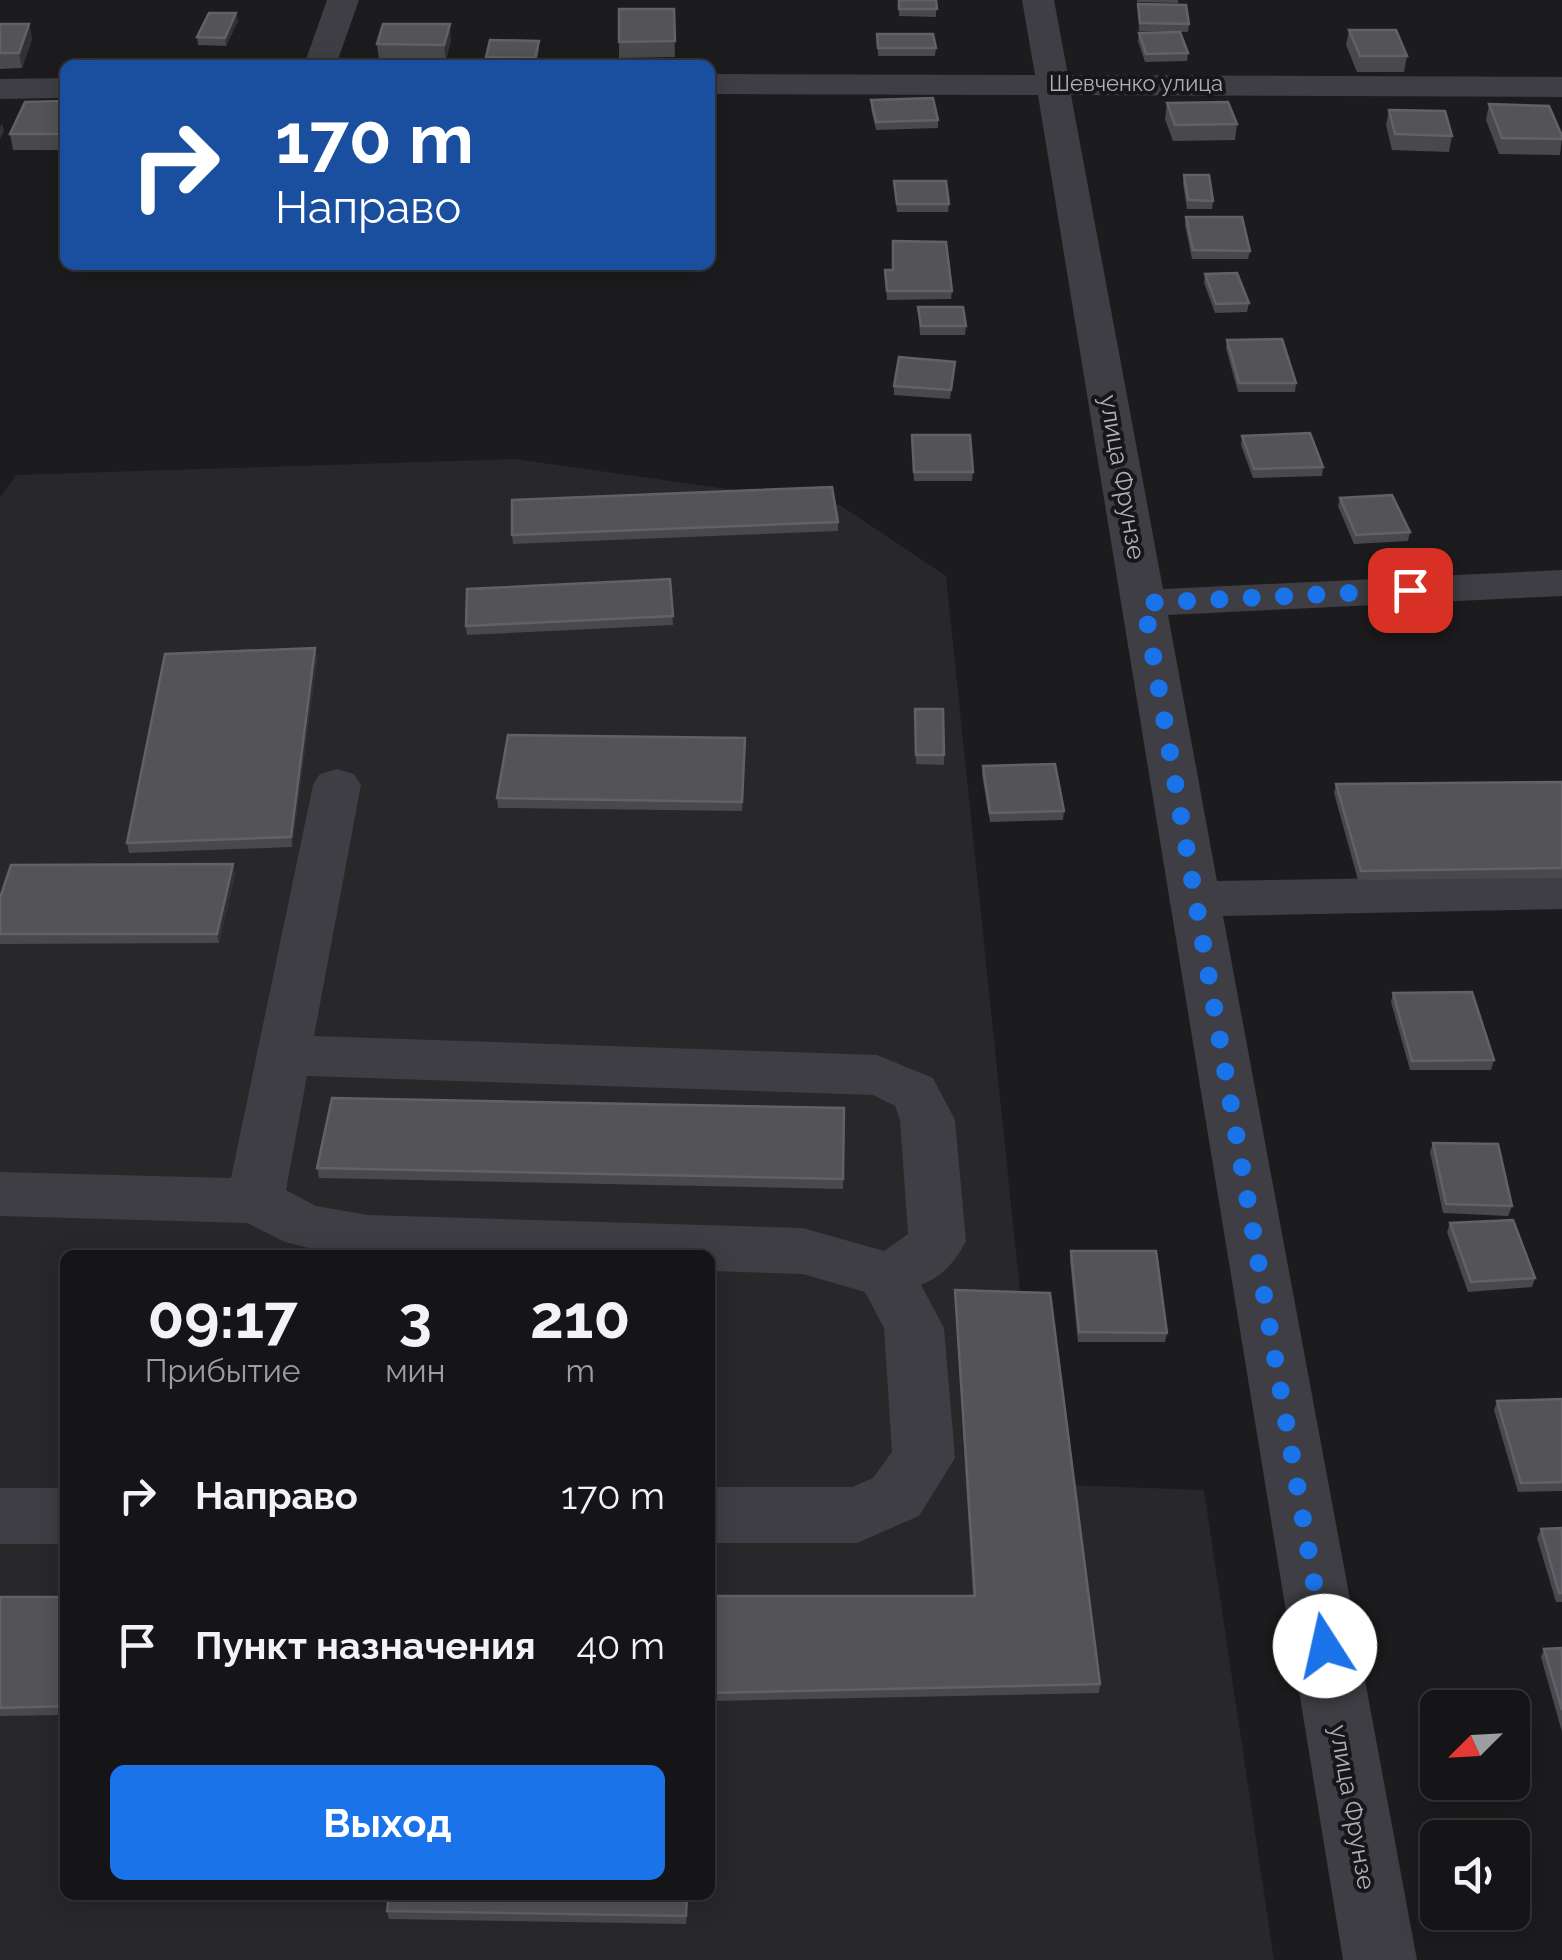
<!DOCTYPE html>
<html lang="ru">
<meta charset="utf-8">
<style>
body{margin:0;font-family:Raleway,sans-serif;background:#1e1d1f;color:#f1f3f6;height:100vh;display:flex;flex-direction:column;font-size:38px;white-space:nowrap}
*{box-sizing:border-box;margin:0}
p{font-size:32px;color:#9d9ea1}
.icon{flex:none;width:55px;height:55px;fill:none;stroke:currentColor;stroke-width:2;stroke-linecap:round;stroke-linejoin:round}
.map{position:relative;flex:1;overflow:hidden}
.panel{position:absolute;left:60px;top:1250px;width:655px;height:650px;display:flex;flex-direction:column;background:#151416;border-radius:15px;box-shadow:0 5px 25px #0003,0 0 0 2px #343335}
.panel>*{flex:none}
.top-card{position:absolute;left:60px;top:60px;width:655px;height:210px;border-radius:15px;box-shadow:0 5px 25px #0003,0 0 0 2px #343335;background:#1a4fa0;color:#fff;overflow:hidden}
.needle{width:65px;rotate:246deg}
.buttons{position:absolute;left:1420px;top:1690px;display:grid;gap:20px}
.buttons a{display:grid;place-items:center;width:110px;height:110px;border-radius:15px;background:#151416;box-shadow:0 5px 25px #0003,0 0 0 2px #343335;font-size:50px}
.pin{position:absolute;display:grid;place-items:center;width:85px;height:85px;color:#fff;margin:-42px;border-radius:20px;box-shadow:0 5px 15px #0006}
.me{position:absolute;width:110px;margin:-55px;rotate:350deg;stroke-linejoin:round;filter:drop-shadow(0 0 8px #0008)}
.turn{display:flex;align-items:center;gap:35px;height:210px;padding:0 50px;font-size:45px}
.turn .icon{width:130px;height:130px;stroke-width:2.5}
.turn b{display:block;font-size:70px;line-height:85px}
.eta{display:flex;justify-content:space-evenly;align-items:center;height:170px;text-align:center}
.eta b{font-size:60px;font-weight:700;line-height:70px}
.button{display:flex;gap:20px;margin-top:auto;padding:20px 50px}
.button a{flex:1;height:115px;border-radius:15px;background:#1a73e8;color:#fff;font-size:40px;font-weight:700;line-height:115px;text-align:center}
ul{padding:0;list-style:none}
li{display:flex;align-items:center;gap:30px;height:150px;padding:0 50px}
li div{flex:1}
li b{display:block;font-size:38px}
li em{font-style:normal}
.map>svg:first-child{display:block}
</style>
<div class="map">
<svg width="1562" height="1960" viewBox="0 0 1562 1960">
<rect width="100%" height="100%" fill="#1c1b1d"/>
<!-- built -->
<path fill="#28272a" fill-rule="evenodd" d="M515 459 840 505 946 576 1040 1484 1204 1490 1274 1960H0V498L16 475ZM65 1255H710V1895H65Z"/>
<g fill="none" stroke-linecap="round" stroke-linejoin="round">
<!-- minor -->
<g fill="#3f3e44" fill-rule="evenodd">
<path d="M327 0H359L336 65H304Z"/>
<path d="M1022 0H1054L1068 75 1562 77V97L1071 95 1163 589 1562 570V596L1168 615 1217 881 1562 875V909L1223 916 1417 1960H1343L1038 95 710 94V74L1035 75Z"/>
<path d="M65 78V98L0 99V79Z"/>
<path d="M337 769 354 774 361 785 314 1036 877 1055 933 1078 955 1120 966 1241C956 1261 942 1277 921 1285L944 1328 955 1458 919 1516 857 1543H710V1487H852L873 1478 892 1452 884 1328 865 1292 803 1274 710 1271V1255H338L285 1242 247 1223 0 1216V1172L231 1178 313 785 320 774ZM307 1076 873 1095 895 1106 900 1120 908 1234 884 1251 803 1228 368 1215 316 1206 286 1190Z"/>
<rect x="0" y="1488" width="65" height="56"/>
</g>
</g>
<!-- wall -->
<g fill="#49484c">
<path d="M899 0H936V17L899 16Z"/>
<path d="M1137 0H1178V3L1137 2Z"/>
<path d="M1138 4 1189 24 1188 32 1139 31Z"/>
<path d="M674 9 675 57 619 58V42Z"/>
<path d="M238 21 226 46 198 45 197 37Z"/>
<path d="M0 24H29L32 39 22 68 0 69Z"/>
<path d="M1349 30 1407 56 1404 72H1357L1346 45Z"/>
<path d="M1139 33 1188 53 1187 61 1145 62 1138 41Z"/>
<path d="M877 34 936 48 935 56H878Z"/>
<path d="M451 40 446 60H379L377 44Z"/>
<path d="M539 41V49L536 65H486V57Z"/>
<path d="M871 100 938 120V128L876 130 871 108Z"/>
<path d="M65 101V143L62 150H13L10 134Z"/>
<path d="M1167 103 1237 124 1235 140 1173 141 1165 119Z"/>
<path d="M1489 104 1562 136 1560 155 1499 154 1486 120Z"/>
<path d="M1389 110 1452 136 1449 152 1392 150 1386 125Z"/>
<path d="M1184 175 1213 201 1212 209H1187L1183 183Z"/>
<path d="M894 181 949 204 948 212H897Z"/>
<path d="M1186 217 1250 251 1248 259H1192L1185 225Z"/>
<path d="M885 270 952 291 951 299 887 300Z"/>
<path d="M1205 274 1249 303 1247 312 1215 313 1204 283Z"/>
<path d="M918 307 966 326 965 335H920Z"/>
<path d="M1227 340 1296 383 1295 392H1238L1226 348Z"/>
<path d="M955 362 950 399 894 395V386Z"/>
<path d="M912 435 973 472 972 481H914Z"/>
<path d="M1242 436 1323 467 1322 476 1253 478 1241 445Z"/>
<path d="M1340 498 1410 532 1408 541 1354 544 1338 506Z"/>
<path d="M838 522V531L513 544 512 535Z"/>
<path d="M670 579 673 625 467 635 466 626Z"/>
<path d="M315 648 317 658 292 847 129 853 127 843Z"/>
<path d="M915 718 944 755V765L916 764Z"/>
<path d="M745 748 742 811 498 808 497 798Z"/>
<path d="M983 766 1064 811 1063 820 990 822 982 775Z"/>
<path d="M1562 782V878L1358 880 1334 793 1336 784Z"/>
<path d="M235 874 219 943 0 944V898Z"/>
<path d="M1393 993 1494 1060 1491 1070H1410L1391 1002Z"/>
<path d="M844 1108 843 1189 319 1178 317 1168Z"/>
<path d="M1433 1143 1512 1206 1508 1216 1443 1213 1430 1152Z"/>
<path d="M1450 1223 1535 1278 1532 1287 1468 1292 1447 1232Z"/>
<path d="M1071 1251 1167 1333 1165 1342H1078L1070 1260Z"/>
<path d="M955 1290 1100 1684 1099 1693 710 1701V1596H973L955 1299Z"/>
<path d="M1562 1399V1491L1518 1492 1494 1410 1497 1401Z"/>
<path d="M1562 1528V1602H1556L1537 1538 1541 1529Z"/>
<path d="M0 1597H65V1715L0 1716Z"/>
<path d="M1562 1648V1732L1541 1657 1544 1649Z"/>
<path d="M688 1895 686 1924 389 1919 387 1911Z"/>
</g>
<!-- shaded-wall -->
<g fill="#323134">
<path d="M236 13 238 21 226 46 225 38Z"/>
<path d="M29 24 32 39 22 68 19 53Z"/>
<path d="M450 24 451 40 446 60 444 45Z"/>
<path d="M65 119V143L62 150 59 134Z"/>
<path d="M2 123 4 131 0 139V127Z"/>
<path d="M315 648 317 658 292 847 291 837Z"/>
<path d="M233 864 235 874 219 943 217 934Z"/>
</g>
<!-- building -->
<g fill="#545358" stroke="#626168" stroke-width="2.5">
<path d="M899 0H936L937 9H899Z"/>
<path d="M1138 4 1186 5 1189 24 1140 23Z"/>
<path d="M619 9H674L675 41 619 42Z"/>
<path d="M209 13H236L225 38 197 37Z"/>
<path d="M0 24H29L19 53H0Z"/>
<path d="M383 24H450L444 45 377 44Z"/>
<path d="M1349 30H1396L1407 56H1360Z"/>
<path d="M1180 32 1188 53 1146 54 1139 33Z"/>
<path d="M877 34H933L936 48H878Z"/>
<path d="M490 40 539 41 535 58 486 57Z"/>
<path d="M933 98 938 120 876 122 871 100Z"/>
<path d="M65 101V119L59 134H10L25 102Z"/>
<path d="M1228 102 1237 124 1175 125 1167 103Z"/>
<path d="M1489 104 1549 106 1562 136V139L1502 138Z"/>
<path d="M1389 110 1445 111 1452 136 1395 134Z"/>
<path d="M1184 175H1209L1213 201 1188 200Z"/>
<path d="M894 181H946L949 204H897Z"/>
<path d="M1186 217H1242L1250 251 1193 250Z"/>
<path d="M893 241 946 242 952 291H887L885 270H893Z"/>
<path d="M1237 273 1249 303 1216 304 1205 274Z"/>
<path d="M918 307H963L966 326H921Z"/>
<path d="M1282 339 1296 383H1239L1227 340Z"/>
<path d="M899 357 955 362 951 390 894 386Z"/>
<path d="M1310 433 1323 467 1254 469 1242 436Z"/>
<path d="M912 435H970L973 472H914Z"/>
<path d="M832 487 838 522 512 535V500Z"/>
<path d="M1392 495 1410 532 1356 535 1340 498Z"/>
<path d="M670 579 673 616 466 626 467 589Z"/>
<path d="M315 648 291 837 127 843 165 654Z"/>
<path d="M915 709H943L944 755H916Z"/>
<path d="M508 735 745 738 742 802 497 798Z"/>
<path d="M1055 764 1064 811 990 813 983 766Z"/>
<path d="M1562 782V868L1361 871 1336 784Z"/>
<path d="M233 864 217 934H0V898L11 865Z"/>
<path d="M1472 992 1494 1060 1412 1061 1393 993Z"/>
<path d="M332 1098 844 1108 843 1179 317 1168Z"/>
<path d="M1433 1143 1498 1144 1512 1206 1446 1204Z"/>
<path d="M1513 1220 1535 1278 1471 1282 1450 1223Z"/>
<path d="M1071 1251H1156L1167 1333 1079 1332Z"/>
<path d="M955 1290 1050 1293 1100 1684 710 1693V1596H975Z"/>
<path d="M1562 1399V1482L1521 1483 1497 1401Z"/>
<path d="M1562 1528V1593H1559L1541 1529Z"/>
<path d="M0 1597H65V1706L0 1708Z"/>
<path d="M1562 1648V1710L1544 1649Z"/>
<path d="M389 1895H687L686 1916 387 1911Z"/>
</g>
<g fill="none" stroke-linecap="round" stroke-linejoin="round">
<!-- route -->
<path stroke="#1a73e8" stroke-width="18" stroke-dasharray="0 32.4" d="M1325 1646 1144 603 1410 590"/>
</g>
<g text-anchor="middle" stroke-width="8" stroke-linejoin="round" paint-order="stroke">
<!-- far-street labels -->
<g font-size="22" fill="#afafbc" stroke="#171618">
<text x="1136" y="91">Шевченко улица</text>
</g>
<!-- street labels -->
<g font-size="25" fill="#afafbc" stroke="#171618">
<text transform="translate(1123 477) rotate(80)" y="9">улица Фрунзе</text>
<text transform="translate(1353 1807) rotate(80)" y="9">улица Фрунзе</text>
</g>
</g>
</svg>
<div class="buttons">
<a><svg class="needle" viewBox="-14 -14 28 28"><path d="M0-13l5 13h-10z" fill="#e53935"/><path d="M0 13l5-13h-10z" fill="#9d9ea1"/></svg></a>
<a><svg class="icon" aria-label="sound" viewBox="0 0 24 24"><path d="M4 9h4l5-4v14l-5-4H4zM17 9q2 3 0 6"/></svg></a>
</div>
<div class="pin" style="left:1410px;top:590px;background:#d93025"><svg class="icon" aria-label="arrive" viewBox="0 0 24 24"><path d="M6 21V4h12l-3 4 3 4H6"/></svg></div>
<svg class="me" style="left:1325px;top:1646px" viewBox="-20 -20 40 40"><circle r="19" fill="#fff"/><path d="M0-13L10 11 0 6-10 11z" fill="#1a73e8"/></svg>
<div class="top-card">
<div class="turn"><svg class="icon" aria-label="right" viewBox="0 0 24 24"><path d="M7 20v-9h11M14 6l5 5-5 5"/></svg><div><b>170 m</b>Направо</div></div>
</div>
<section class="panel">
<div class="eta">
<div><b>09:17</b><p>Прибытие</p></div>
<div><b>3</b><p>мин</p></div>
<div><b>210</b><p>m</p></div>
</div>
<ul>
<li><svg class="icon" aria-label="right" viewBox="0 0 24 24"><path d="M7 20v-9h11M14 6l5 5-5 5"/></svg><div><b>Направо</b></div><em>170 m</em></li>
<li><svg class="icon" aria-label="arrive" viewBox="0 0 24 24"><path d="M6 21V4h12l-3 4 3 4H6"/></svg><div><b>Пункт назначения</b></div><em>40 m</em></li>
</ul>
<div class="button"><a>Выход</a></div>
</section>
</div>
